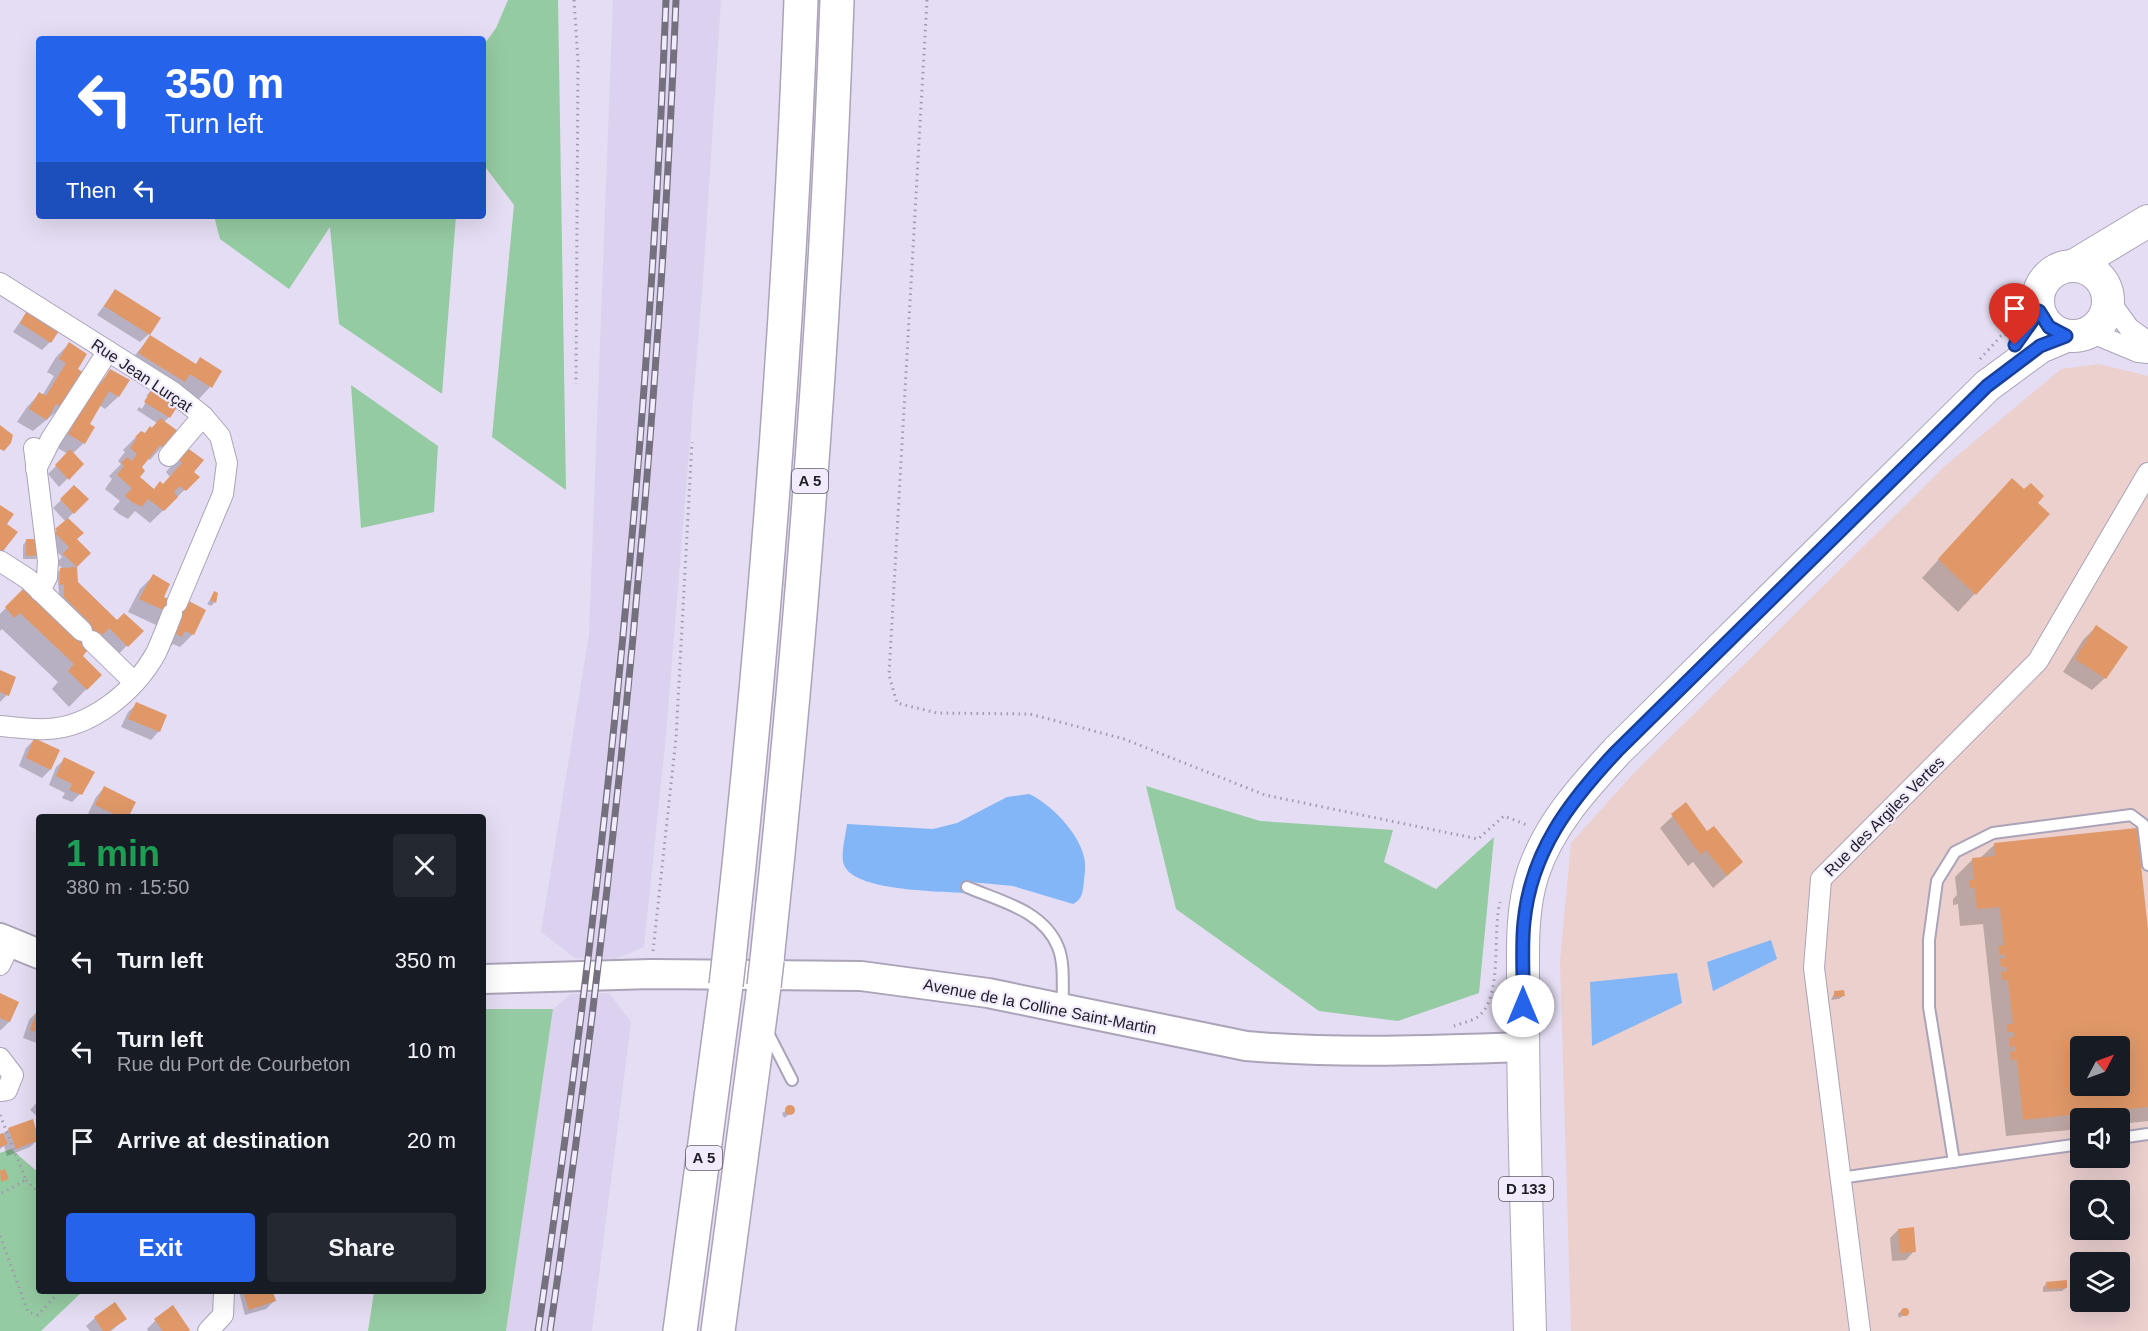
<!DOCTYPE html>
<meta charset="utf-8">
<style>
body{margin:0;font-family:Arial,sans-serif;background:#242831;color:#f1f3f6;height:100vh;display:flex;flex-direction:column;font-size:22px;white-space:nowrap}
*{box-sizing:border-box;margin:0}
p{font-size:20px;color:#9ea1a6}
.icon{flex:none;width:33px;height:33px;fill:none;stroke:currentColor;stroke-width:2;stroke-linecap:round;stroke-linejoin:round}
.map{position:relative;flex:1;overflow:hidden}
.drawer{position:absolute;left:36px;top:814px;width:450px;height:480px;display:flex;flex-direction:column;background:#171b24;border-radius:6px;box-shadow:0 6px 24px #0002}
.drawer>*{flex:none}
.banner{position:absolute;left:36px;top:36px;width:450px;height:183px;border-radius:6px;box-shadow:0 6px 24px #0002;background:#2563eb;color:#fff;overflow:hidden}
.needle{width:39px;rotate:49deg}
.fabs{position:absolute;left:2070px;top:1036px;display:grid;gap:12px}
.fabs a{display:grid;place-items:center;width:60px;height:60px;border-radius:6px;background:#171b24;box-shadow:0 6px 24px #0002;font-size:30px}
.pin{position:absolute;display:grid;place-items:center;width:51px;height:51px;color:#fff;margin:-62px -26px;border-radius:50% 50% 50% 0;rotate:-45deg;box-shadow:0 0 6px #0007}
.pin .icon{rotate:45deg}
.me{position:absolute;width:66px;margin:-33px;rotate:0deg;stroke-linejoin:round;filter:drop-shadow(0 0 4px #0008)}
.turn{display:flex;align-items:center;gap:21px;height:126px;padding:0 30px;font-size:27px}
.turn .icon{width:78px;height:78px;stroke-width:2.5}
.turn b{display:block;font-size:42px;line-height:51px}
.then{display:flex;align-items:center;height:57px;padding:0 30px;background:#0003;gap:12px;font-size:22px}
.round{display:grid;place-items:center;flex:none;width:63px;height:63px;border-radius:6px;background:#242831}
.overview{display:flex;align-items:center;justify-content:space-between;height:102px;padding:0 30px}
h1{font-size:36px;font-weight:700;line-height:45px;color:#1e9e55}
.action{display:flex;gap:12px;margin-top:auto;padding:12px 30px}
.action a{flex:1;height:69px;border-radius:6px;background:#2563eb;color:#fff;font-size:24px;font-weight:700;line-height:69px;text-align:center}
.action a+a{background:#242831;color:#f1f3f6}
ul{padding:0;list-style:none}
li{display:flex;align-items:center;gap:18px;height:90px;padding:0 30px}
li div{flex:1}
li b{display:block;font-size:22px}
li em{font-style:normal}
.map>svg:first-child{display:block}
</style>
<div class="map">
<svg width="2148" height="1331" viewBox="0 0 2148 1331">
<rect width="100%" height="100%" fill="#e5ddf3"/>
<!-- industrial -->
<path fill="#ebd0ce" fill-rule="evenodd" d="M2099 364 2148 376V1331H1571L1560 961 1571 843 1633 774 1946 465 2061 369ZM2080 1047H2120V1086H2080ZM2080 1119H2120V1158H2080ZM2080 1191H2120V1230H2080ZM2080 1263H2120V1302H2080Z"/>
<!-- built -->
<g fill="#dcd2ef">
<path d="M613 0H721L703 281 666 735 644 947 613 960 575 958 541 932 589 634Z"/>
<path d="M609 993 631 1022 592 1331H506L553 1009 571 994Z"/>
</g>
<!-- green -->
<g fill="#95cba2">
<path d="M508 0H558L566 490 492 437 514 205 483 164V46L496 28Z"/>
<path d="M214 216H456L442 394 339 324 330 227 289 289 220 239Z"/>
<path d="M351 385 438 446 434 512 361 528Z"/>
<path d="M1146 786 1260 821 1393 830 1384 862 1436 889 1494 837 1479 993 1398 1021 1319 1011 1176 909Z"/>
<path d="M483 1009H553L506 1331H368L374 1292H483Z"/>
<path d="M11 1149 39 1173V1292H82L41 1331H0V1153Z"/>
</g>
<!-- water -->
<g fill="#83b6f6">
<path d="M1029 794C1051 804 1079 833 1084 857 1086 865 1085 872 1084 880 1083 891 1083 899 1073 904L1013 886 970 882 963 893C937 891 854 891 844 865 840 855 846 835 847 824L933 829 957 823 1007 797Z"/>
<path d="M1771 940 1777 959 1713 991 1707 962Z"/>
<path d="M1677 973 1682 1003 1592 1046 1590 982Z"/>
</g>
<!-- shadow -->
<g fill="#0003" fill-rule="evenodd">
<path d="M115 291 149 334 140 342 97 315Z"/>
<path d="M29 309 50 342 42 350 13 332Z"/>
<path d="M150 337 195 365 201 359 210 387 198 400 126 366Z"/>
<path d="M69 344 76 369 62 407 33 431 17 422 27 407 39 394 42 396 54 376 47 372 56 357Z"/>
<path d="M111 371 127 381 118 397 105 409 99 405 88 424 84 443 72 454 82 464 59 487 48 474 68 454 56 447 98 384Z"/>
<path d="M153 389 169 417 164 422 176 431 150 460 147 458 140 467 138 477 153 490 162 486 170 477 166 472 186 449 192 472 198 477 150 523 135 511 128 519 119 514 113 509 120 501 105 489 112 479 109 476 121 464 118 461 125 452 123 450 141 432 144 435 157 423 137 410 146 396 139 407 142 409 149 396H146Z"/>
<path d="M74 487 87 499 67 519 75 539 89 553 76 567 77 583 117 622 141 631 110 663 91 645 80 656 100 675 69 707 52 689 58 682 2 629 0 631V614L24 590 60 602 57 573 62 568 56 563 62 557 48 542V538L66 522 53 508Z"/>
<path d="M2036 503 2048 514 1958 612 1922 578 1984 509Z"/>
<path d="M26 541 40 555 36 559H23V545Z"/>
<path d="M153 576 162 598 193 634 180 647 173 644 168 649 167 630 128 612 140 589Z"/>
<path d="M215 593 214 603 211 606 207 604Z"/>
<path d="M2096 627 2105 678 2092 690 2063 672 2083 640Z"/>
<path d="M0 672 7 695 0 702Z"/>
<path d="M137 704 159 731 151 740 121 727 128 712Z"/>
<path d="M34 740 50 770 42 778 19 766 26 748Z"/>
<path d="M65 759 80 794 72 802 62 798 65 793 49 785 56 767Z"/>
<path d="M104 788 127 818H96L88 814 96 797Z"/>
<path d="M1686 804 1728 875 1713 888 1693 862 1688 866 1660 828Z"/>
<path d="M1994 845 2148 943V1121L2120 1124V1119H2080V1129L2006 1136 1983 924 1960 926 1958 904 1953 905V899L1957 895 1955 877 1973 859 1980 858ZM2080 1047H2120V1086H2080Z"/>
<path d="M1835 992 1843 996 1839 999 1831 1000Z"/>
<path d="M0 995 9 1022 1 1030H0Z"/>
<path d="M37 1012H39V1044L23 1038 29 1020Z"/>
<path d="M39 1100V1118L30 1110Z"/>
<path d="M791 1108 793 1112 784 1118 782 1113Z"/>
<path d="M9 1129 39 1139 30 1147 7 1156 4 1146 0 1149V1136Z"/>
<path d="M1898 1230 1914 1251 1906 1260 1892 1261 1890 1238Z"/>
<path d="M2047 1283 2066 1288 2062 1291 2043 1292V1287Z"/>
<path d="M239 1292H271L274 1301 266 1309 245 1315Z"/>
<path d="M172 1308 187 1331H148L147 1329 155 1321Z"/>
<path d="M1902 1310H1906L1907 1313 1899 1318 1898 1314Z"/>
<path d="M95 1318 125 1319 111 1331H90L86 1326Z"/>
</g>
<!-- building -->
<g fill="#e09868" fill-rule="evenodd">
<path d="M115 289 161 318 150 335 104 306Z"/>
<path d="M29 307 61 328 51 343 20 323Z"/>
<path d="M150 335 196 364 200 357 222 371 212 388 190 374 185 382 138 353Z"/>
<path d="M69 342 87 354 78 369 84 373 64 408 56 404 47 420 29 409 39 392 46 396 66 363 59 359Z"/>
<path d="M110 369 130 380 119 397 109 391 90 424 95 427 85 444 68 434 77 418 71 414 93 380 101 384Z"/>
<path d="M153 387 179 404 170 418 144 402Z"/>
<path d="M160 418 178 431 164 448 160 445 142 467 145 471 140 477 154 489 160 481 163 484 182 463 178 459 186 447 204 460 194 472 200 477 186 491 180 486 174 492 178 497 164 511 148 499 142 507 132 502 125 496 132 488 117 475 124 466 121 463 127 457 132 461 137 454 130 448 137 438 135 437 141 431 145 433 150 426 152 428Z"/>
<path d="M0 425 13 435 11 443 4 451 0 449Z"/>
<path d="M70 449 84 464 69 480 55 465Z"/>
<path d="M2012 478 2024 489 2031 483 2044 496 2038 503 2050 514 1976 595 1938 559Z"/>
<path d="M74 485 89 499 74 514 60 499Z"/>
<path d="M0 505 14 514 7 524 18 532 0 555Z"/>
<path d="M68 518 84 533 77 539 91 553 77 567 78 582 117 620 124 613 144 631 128 647 109 628 103 635 101 633 83 656 102 675 87 690 68 671 74 664 20 613 14 618 5 607 24 588 76 637 90 623 64 597V584L60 585V568L77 567 63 554 69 547 55 533 57 531 55 529Z"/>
<path d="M26 539H41L42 555 26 556Z"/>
<path d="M153 574 170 584 164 597 183 605 185 599 206 610 194 635 185 631 182 637 173 632 179 617 139 599Z"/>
<path d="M214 591 218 593 216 603 210 600Z"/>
<path d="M2096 625 2128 647 2106 679 2075 659Z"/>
<path d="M0 670 16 677 9 696 0 692Z"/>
<path d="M136 702 167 715 160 732 128 719Z"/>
<path d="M34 738 60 750 51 770 26 758Z"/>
<path d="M64 757 95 772 82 795 69 790 72 784 56 776Z"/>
<path d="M104 786 136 802 128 818H122L95 805Z"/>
<path d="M1686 802 1707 831 1714 826 1743 862 1727 876 1706 850 1701 855 1671 814Z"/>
<path d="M2137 828 2148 929V1107L2023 1120 2017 1060H2011L2010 1052 2016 1051 2015 1046 2009 1047V1038L2014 1037V1032H2007V1024H2013L2008 980H2002L2001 972 2007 971V967H2001L2000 959 2005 958V954L1999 955V946L2004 945 2000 907 1977 909 1975 888H1970L1969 880H1974L1972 858 1995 856 1994 843ZM2080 1047H2120V1086H2080Z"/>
<path d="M1844 990 1845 996 1834 997V991Z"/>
<path d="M0 993 19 1002 10 1022 0 1018Z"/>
<path d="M37 1010 39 1011V1033L30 1030Z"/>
<circle cx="790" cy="1110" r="5"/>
<path d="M33 1119 39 1140 16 1149 8 1128Z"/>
<path d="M3 1133 8 1144 0 1147V1134Z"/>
<path d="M5 1169 9 1179 1 1182 0 1171Z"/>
<path d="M1914 1227 1916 1252 1900 1253 1898 1229Z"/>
<path d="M2067 1280V1288L2047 1289 2046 1282Z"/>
<path d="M243 1292H273L276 1301 249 1310Z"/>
<path d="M115 1302 127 1319 109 1331H103L94 1317Z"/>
<path d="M173 1305 190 1330 189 1331H163L154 1319Z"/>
<circle cx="1905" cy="1312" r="4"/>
</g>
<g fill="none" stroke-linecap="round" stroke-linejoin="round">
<defs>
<g id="lane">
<path d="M967 887C999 901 1043 910 1058 947 1065 964 1062 988 1063 1007"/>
<path d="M767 1031 792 1080"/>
<path d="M2120 1138 2148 1134"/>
<path d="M1954 1162 1929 1007V940L1937 881 1955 852 1993 833 2131 815 2143 824 2148 865"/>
<path d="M1840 1178 2080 1144"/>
</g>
<g id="street">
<path d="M0 283 173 392 203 416 220 436 227 463 223 494 177 603"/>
<path d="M2108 299 2129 328 2148 342"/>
<path d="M2090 332 2138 352 2148 353"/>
<path d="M34 448 48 561 47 577 40 591"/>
<path d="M169 456 203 416"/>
<path d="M36 469 51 439 108 351"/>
<path d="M0 561 28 579 82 631"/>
<path d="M92 641 134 682"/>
<path d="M0 726C15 727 31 730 46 729 91 728 135 691 156 653 162 640 167 627 172 614"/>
<path d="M0 965 10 944"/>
<path d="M0 1058 13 1075 7 1090 0 1091"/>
<path d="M208 1331 223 1315 224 1292"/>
<path d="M1860 1331 1814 968 1821 879 2038 661 2148 473"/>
</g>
<g id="secondary">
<path d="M0 938 39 954"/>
<path d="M483 979 651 974 861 976 988 993 1246 1046C1339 1054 1431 1050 1523 1047"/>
</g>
<g id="primary">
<path d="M2075 265 2148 221"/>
<circle cx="2073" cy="301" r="35"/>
<path d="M1530 1331C1527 1224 1523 1116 1523 1009 1524 965 1519 916 1533 873 1549 825 1583 788 1617 751L1987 386 2040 347 2066 336"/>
</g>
<g id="highway">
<path d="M729 959C764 641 789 321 801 0"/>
<path d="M767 960C801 641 826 321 837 0"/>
<path d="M680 1331 726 985"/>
<path d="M718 1331 764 986"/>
</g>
</defs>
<!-- lane casing -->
<use href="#lane" stroke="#aba3b8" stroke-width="14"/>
<!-- street casing -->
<use href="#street" stroke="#aba3b8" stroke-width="22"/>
<!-- secondary casing -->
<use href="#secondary" stroke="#aba3b8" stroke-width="32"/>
<!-- primary casing -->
<use href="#primary" stroke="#aba3b8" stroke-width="34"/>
<!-- highway casing -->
<use href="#highway" stroke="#aba3b8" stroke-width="36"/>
<!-- path -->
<g stroke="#a19aac" stroke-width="3" stroke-dasharray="1.5 4.5" stroke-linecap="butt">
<path d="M574 0 578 61 576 384"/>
<path d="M927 0 889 675 897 703 937 713 1030 714 1124 739 1265 795 1478 839 1504 816 1527 825"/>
<path d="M1980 359 2001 336 2005 334 2011 341"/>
<path d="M653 951 676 738 692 442"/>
<path d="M1454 1026C1461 1023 1474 1021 1480 1015 1503 993 1492 933 1500 902"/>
<path d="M0 1115 26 1180 0 1194"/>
<path d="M26 1180 39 1193"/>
<path d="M0 1236 28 1312 38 1315 59 1292"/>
</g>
<!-- lane -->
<use href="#lane" stroke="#fff" stroke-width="10"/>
<!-- street -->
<use href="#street" stroke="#fff" stroke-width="20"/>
<!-- secondary -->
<use href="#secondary" stroke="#fff" stroke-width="28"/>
<!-- primary -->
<use href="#primary" stroke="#fff" stroke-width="32"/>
<!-- highway -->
<use href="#highway" stroke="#fff" stroke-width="33"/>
<defs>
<g id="rail">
<path d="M538 1331C603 890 649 446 666 0"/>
<path d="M550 1331C614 889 658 446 676 0"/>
</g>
</defs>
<!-- rail casing -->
<use href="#rail" stroke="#75707e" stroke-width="7"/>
<!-- rail -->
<use href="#rail" stroke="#f1ebfd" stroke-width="4.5" stroke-dasharray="14" stroke-linecap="butt"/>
<defs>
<g id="highway-bridge">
<path d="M726 985 729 959"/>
<path d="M764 986 767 960"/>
</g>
</defs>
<!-- highway-bridge casing -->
<use href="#highway-bridge" stroke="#aba3b8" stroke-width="36" stroke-linecap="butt"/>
<!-- highway-bridge -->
<use href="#highway-bridge" stroke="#fff" stroke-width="33"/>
</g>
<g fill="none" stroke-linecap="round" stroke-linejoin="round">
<defs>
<path id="route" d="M1523 1006C1524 978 1521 949 1524 922 1531 851 1570 801 1617 751L1987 386 2040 346 2066 336 2049 327 2039 311 2015 345"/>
</defs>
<!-- route casing -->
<use href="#route" stroke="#184099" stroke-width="15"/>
<!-- route -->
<use href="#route" stroke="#2563eb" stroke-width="10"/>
</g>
<g text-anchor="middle" stroke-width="4.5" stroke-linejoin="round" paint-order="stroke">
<!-- shield labels -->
<g fill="#f1ebfd" stroke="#5f5b66" stroke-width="1.5">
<rect x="792" y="469" width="36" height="24" rx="4.5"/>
<rect x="686" y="1146" width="36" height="24" rx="4.5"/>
<rect x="1499" y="1177" width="54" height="24" rx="4.5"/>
</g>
<g font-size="15" font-weight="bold" fill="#201d25">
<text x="810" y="486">A 5</text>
<text x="704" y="1163">A 5</text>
<text x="1526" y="1194">D 133</text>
</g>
<!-- street labels -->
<g font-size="16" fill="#201d25" stroke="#f1ebfd">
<text transform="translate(142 375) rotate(34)" y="6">Rue Jean Lurçat</text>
<text transform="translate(1884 816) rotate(-45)" y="6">Rue des Argiles Vertes</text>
<text transform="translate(1040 1006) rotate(11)" y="6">Avenue de la Colline Saint-Martin</text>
</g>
</g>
</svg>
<div class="fabs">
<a><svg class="needle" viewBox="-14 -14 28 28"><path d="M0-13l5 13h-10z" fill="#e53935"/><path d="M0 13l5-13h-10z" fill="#9ea1a6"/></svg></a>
<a><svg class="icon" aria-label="sound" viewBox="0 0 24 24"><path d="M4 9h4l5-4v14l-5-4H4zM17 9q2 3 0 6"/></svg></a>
<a><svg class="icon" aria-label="search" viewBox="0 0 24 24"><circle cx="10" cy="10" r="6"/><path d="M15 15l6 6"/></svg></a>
<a><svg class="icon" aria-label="layers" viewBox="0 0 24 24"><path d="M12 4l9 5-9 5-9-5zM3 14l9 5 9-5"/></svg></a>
</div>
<div class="pin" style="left:2015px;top:345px;background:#d93025"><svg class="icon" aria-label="arrive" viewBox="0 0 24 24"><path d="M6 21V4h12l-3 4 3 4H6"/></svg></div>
<svg class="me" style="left:1523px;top:1006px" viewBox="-20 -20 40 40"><circle r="19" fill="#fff"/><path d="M0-13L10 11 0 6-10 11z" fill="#2563eb"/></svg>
<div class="banner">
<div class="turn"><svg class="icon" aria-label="left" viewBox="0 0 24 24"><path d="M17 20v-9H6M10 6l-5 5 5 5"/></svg><div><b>350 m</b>Turn left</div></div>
<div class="then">Then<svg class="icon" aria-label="left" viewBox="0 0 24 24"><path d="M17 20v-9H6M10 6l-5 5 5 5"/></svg></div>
</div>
<section class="drawer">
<div class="overview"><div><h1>1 min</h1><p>380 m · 15:50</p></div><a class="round"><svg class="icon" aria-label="close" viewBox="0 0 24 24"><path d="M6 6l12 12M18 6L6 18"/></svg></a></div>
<ul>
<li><svg class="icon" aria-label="left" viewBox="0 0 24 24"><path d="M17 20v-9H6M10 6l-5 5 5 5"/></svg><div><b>Turn left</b></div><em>350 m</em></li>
<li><svg class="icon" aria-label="left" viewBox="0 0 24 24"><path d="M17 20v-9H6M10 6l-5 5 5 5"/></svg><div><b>Turn left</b><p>Rue du Port de Courbeton</p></div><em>10 m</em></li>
<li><svg class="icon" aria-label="arrive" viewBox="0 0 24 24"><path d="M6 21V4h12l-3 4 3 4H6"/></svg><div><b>Arrive at destination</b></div><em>20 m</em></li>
</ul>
<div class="action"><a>Exit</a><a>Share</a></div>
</section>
</div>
